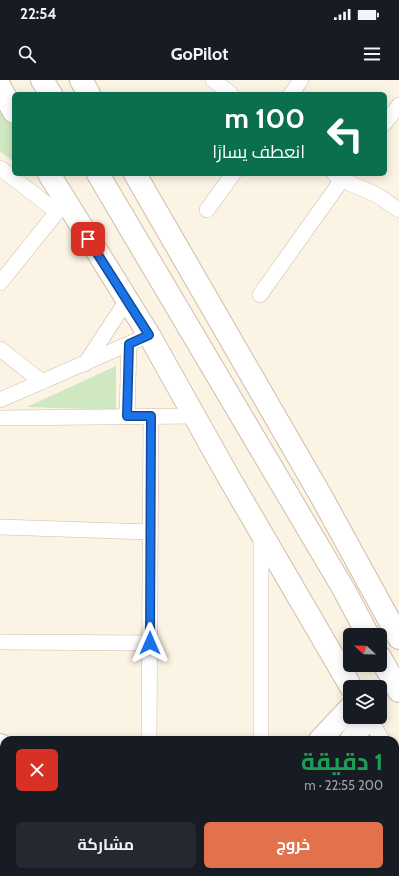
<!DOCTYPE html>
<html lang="ar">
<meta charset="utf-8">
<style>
body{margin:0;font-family:Cabin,Cairo,sans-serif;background:#242831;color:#f1f3f6;direction:rtl;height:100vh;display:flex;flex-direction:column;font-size:15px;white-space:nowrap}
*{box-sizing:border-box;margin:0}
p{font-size:13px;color:#9ea1a6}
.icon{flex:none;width:22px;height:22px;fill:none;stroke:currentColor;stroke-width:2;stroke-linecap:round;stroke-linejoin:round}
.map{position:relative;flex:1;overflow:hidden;direction:ltr}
.side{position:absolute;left:0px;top:656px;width:399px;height:140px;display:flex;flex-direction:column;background:#171b24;border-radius:12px 12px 0 0;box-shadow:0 2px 10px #0003;direction:rtl}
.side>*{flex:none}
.banner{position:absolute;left:12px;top:12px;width:375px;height:84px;border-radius:6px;box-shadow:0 2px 10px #0003;direction:rtl;background:#0b6e4f;color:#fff;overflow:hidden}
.needle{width:26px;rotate:292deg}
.fabs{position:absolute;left:343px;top:548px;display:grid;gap:8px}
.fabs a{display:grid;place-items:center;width:44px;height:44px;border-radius:6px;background:#171b24;box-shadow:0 2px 10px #0003;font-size:20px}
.pin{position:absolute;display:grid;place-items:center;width:34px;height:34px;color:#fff;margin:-17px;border-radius:8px;box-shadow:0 2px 6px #0006}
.me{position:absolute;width:44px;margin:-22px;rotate:0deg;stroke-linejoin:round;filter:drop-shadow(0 0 3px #0008)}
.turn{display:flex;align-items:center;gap:14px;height:84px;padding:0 16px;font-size:18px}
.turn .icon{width:52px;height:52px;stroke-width:2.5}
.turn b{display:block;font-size:28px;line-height:34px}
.round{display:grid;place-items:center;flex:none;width:42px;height:42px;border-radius:6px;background:#242831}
.head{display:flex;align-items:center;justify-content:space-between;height:68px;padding:0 16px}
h1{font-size:24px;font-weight:700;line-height:30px;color:#1e9e55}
.action{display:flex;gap:8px;margin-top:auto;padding:8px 16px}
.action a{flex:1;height:46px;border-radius:6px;background:#e2724b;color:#fff;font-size:16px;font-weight:700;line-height:46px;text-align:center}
.action a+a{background:#242831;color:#f1f3f6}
.status{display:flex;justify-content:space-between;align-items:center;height:28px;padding:0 20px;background:#171b24;direction:ltr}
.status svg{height:11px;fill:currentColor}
header{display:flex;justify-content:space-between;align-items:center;height:52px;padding:0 16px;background:#171b24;font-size:18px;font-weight:700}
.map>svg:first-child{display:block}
</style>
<div class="status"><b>22:54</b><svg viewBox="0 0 49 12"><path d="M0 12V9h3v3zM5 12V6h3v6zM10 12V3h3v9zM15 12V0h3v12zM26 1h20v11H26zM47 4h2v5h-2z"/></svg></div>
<header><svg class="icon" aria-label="menu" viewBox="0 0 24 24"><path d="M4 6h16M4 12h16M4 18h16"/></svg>GoPilot<svg class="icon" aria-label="search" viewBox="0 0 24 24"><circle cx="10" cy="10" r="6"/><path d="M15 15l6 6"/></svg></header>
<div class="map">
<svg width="399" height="796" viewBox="0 0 399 796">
<rect width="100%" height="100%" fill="#fbf3e3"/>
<!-- green -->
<g fill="#d0e8c2">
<path d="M0 21 14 45V82L0 71Z"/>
<path d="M116 286V330L27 327Z"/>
<path d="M112 792H182L179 796H114Z"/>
</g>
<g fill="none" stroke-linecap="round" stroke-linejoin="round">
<defs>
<g id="street">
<path d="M213 0 231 14"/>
<path d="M291 14 301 0"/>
<path d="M385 43 399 25"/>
<path d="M0 88 57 132"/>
<path d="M335 95 342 100 377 115 399 130"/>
<path d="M207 130 233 94"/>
<path d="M0 203 65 122"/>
<path d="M260 215 346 94"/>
<path d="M0 269 42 302"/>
<path d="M85 284 127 220"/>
<path d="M0 320 149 255"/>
<path d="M127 336 129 264"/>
<path d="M0 338 195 336"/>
<path d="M0 447 150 452"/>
<path d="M261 453V660"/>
<path d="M0 562 150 563"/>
<path d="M369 638 382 660"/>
<path d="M149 660 151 336"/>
<path d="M395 685 399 692"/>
<path d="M335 792 336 796"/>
</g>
<g id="secondary">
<path d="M42 0 51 14"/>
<path d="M81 0 89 14"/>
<path d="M0 7 14 32"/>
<path d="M49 94 149 255 228 396 351 607"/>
<path d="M98 94 343 508 368 555"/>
<path d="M135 94 321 416 399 558"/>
<path d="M380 577 399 611"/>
<path d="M320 660 350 628"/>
<path d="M351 660 369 637"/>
<path d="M0 665 4 671"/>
<path d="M89 792 92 796"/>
<path d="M204 796 207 792"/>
<path d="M240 796 244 792"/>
</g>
</defs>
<!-- street casing -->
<use href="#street" stroke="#cebdad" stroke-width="16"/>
<!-- secondary casing -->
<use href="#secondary" stroke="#d1bdaa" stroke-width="24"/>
<!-- street -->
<use href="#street" stroke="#fff" stroke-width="15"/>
<!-- secondary -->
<use href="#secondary" stroke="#fff" stroke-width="22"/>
</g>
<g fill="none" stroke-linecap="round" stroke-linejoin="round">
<defs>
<path id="route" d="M88 159 149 255 129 264 127 336H151L150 563"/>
</defs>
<!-- route casing -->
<use href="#route" stroke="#114b97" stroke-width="10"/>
<!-- route -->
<use href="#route" stroke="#1a73e8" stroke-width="7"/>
</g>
</svg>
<div class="fabs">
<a><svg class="needle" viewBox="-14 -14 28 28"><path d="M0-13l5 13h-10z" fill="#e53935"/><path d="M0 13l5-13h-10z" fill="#9ea1a6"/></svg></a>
<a><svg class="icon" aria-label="layers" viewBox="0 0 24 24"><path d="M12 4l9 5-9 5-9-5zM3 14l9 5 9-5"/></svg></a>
</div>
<div class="pin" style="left:88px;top:159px;background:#d93025"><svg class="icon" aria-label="arrive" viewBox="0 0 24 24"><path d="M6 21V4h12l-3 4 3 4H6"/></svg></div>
<svg class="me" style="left:150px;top:563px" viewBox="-20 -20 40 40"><path d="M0-17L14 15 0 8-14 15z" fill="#1a73e8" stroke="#fff" stroke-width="4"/></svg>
<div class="banner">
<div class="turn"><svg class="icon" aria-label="left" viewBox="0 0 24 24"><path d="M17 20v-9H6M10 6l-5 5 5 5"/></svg><div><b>100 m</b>انعطف يسارًا</div></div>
</div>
<section class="side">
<div class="head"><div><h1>1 دقيقة</h1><p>200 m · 22:55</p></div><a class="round" style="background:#d93025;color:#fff"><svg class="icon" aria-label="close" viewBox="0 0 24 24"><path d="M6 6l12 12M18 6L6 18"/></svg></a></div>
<div class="action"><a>خروج</a><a>مشاركة</a></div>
</section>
</div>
